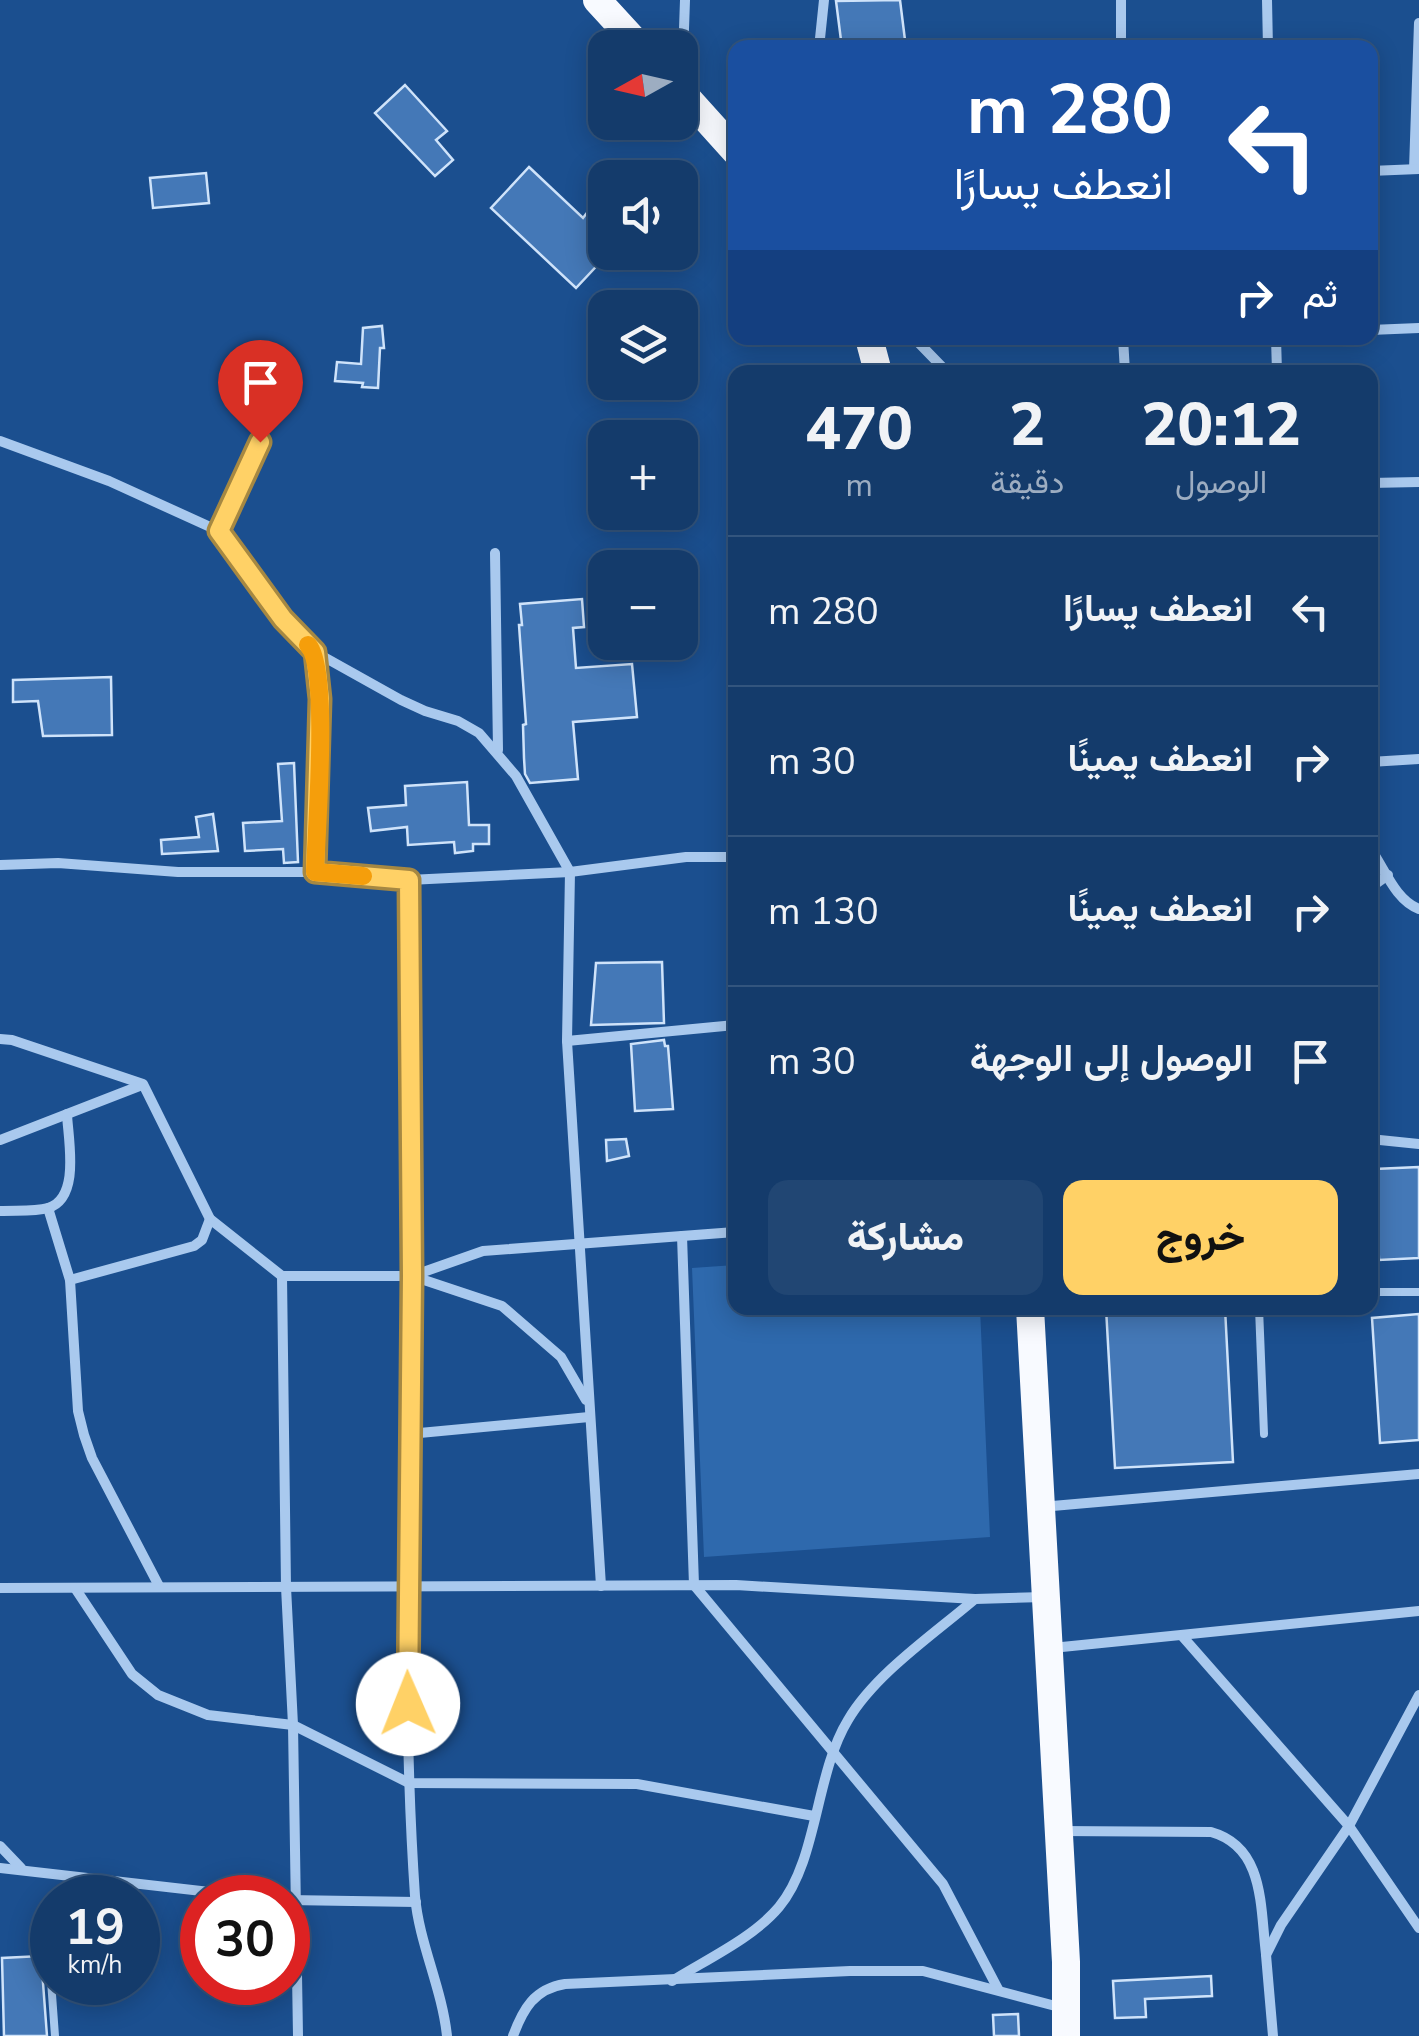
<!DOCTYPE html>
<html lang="ar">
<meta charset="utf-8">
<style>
body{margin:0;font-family:"Nunito Sans",Vazirmatn,sans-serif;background:#214673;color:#f1f3f6;direction:rtl;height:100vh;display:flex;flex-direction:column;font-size:38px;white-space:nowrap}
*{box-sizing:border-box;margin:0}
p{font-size:32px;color:#9dadc1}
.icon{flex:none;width:55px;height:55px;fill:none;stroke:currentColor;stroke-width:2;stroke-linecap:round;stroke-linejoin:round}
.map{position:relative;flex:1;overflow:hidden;direction:ltr}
.drawer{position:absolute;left:728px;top:365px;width:650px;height:950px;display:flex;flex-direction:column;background:#143b6b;border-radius:20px;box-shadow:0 5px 25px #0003,0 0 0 2px #33557e;direction:rtl}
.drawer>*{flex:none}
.banner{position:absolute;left:728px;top:40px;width:650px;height:305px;border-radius:20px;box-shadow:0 5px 25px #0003,0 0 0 2px #33557e;direction:rtl;background:#1a4fa0;color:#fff;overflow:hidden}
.needle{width:65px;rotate:262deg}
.tools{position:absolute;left:588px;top:30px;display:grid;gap:20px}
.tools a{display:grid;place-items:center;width:110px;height:110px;border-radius:20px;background:#143b6b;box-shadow:0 5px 25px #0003,0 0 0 2px #33557e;font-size:50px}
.speed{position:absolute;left:30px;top:1875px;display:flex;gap:20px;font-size:50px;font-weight:700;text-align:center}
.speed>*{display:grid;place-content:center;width:130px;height:130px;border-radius:50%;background:#143b6b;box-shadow:0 5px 25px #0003,0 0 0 2px #33557e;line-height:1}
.speed small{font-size:25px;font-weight:400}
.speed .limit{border:15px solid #d22;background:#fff;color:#111}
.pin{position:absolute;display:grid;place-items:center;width:85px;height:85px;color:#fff;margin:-102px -42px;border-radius:50% 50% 50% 0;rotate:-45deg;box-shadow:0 0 10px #0007}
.pin .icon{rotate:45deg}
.me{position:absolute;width:110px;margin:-55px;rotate:359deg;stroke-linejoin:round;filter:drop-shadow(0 0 8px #0008)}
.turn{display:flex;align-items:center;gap:35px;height:210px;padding:0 40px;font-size:45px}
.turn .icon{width:130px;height:130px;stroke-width:2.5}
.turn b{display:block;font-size:70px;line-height:85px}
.then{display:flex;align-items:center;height:95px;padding:0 40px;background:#0003;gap:20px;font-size:38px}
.eta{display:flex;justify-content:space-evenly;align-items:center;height:170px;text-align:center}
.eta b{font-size:60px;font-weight:800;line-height:70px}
.primary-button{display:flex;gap:20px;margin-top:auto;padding:20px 40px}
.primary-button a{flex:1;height:115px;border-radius:20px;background:#ffd166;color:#111;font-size:40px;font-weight:800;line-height:115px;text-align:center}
.primary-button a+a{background:#214673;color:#f1f3f6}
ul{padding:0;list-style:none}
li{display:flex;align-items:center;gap:30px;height:150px;padding:0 40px;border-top:2px solid #33557e}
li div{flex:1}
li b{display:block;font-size:38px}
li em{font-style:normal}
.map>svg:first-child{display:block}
</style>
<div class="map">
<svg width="1419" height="2036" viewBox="0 0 1419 2036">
<rect width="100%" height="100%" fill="#1b4f8f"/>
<!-- green -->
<path fill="#2e69ad" d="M735 1265V1308H980L990 1537 704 1557 692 1268Z"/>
<!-- building -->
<g fill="#4478b7" stroke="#cfe3fa" stroke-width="2.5">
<path d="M900 0 906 48H842L836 1Z"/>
<path d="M405 85 447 131 436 140 453 160 435 176 375 113Z"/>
<path d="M529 167 583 218 586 214 605 230V257L576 288 491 208Z"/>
<path d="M206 173 209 203 153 208 150 178Z"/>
<path d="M382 326 384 348H380L378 388 362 387 363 383 335 381 337 362 361 364 363 328Z"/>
<path d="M582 599 584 627 573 628 576 668 632 664 637 717 573 722 578 779 530 783 525 774 524 758 523 725 526 724 519 625H522L520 604Z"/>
<path d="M111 677 112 735 43 736 38 701 13 702V680Z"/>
<path d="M294 763 298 862 284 863 283 849 245 851 243 823 282 821 278 764Z"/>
<path d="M467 782 469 825H489V844H473V851L455 853 454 842 408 845 407 827 371 831 368 808 406 805 405 786Z"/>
<path d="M213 814 218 851 162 854 161 840 199 837 196 817Z"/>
<path d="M662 962 664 1023 591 1025 596 963Z"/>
<path d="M664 1040 665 1046H668L673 1109 635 1111 631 1044Z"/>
<path d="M626 1139 629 1156 607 1161 606 1140Z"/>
<path d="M1419 1167V1258L1379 1260 1375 1169Z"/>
<path d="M1106 1308H1225L1233 1462 1115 1468Z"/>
<path d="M1419 1314V1440L1380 1443 1372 1318Z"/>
<path d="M41 1956 47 2036H4L2 1958Z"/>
<path d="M1211 1976 1212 1996 1145 1999 1146 2017 1115 2018 1113 1981Z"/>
<path d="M1018 2014 1019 2036H994L993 2015Z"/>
</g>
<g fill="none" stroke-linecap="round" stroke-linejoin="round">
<!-- service -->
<g stroke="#a9c9ee" stroke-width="8">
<path d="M1370 1292H1419"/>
<path d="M1259 1308 1264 1434"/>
<path d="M49 1953 55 2036"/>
</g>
<!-- minor -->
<g stroke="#a9c9ee" stroke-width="10">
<path d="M1121 0V48"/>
<path d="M1267 0 1268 48"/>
<path d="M819 48 824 0"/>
<path d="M682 86 685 0"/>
<path d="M1414 169 1419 23"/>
<path d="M1370 171 1419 169"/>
<path d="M1370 330 1419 328"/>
<path d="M914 338 947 372"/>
<path d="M1123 338 1125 372"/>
<path d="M1276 338 1277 372"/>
<path d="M0 441 109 481 219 531 283 619 315 652 401 700 425 711 458 721 479 733 516 776 570 872 567 1041 601 1586"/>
<path d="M1370 483 1419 482"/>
<path d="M219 531 260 442"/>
<path d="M495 553 498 750"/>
<path d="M315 652 320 699 315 872"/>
<path d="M1370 762 1419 759"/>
<path d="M1370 848C1385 869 1395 900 1419 909"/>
<path d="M0 865 58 863 178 872H315L409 880 570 872 686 857H735"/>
<path d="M409 880C410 1029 413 1179 411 1328 408 1517 402 1707 415 1896 419 1943 442 1988 447 2036"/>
<path d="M1370 888 1388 875"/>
<path d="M0 1039 12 1040 143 1084 210 1219 282 1276H412L483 1251 735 1232"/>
<path d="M567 1041 735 1025"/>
<path d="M1370 1139 1419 1144"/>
<path d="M0 1140 142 1085"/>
<path d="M48 1208 70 1280 78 1411 84 1435 92 1458 159 1586"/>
<path d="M0 1211C15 1210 34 1212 48 1208 81 1198 68 1139 67 1114"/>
<path d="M682 1236 694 1585 943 1884 998 1989"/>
<path d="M282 1276 286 1587 293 1725 298 2036"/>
<path d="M412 1276 502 1306 561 1357 586 1400"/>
<path d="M70 1280 194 1246 202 1240 210 1219"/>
<path d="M409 1434 589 1417"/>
<path d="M1041 1507 1419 1474"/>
<path d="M0 1588 736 1585 975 1599 1044 1597"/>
<path d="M75 1588 132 1674 158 1695 208 1715 293 1725 409 1783 637 1784 814 1816"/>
<path d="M1183 1637 1349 1826 1419 1928"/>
<path d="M1052 1648 1419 1611"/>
<path d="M1059 1831 1211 1832C1265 1847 1260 1907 1266 1954"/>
<path d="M0 1846 21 1868"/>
<path d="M0 1868 262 1898"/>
<path d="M288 1900 416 1902"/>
<path d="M672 1981C707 1959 753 1938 779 1907 818 1860 815 1774 848 1720 875 1674 934 1634 975 1599"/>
<path d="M513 2036C523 2009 534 1989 565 1984L850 1971H923L1063 2008"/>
<path d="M1273 2036 1266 1955 1281 1925 1349 1826 1419 1695"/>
</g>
<!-- trunk -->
<g stroke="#f8faff" stroke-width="28">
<path d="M597 0 641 48"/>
<path d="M680 90 735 151"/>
<path d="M869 338 878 372"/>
<path d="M1030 1308 1066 1962V2036"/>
</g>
</g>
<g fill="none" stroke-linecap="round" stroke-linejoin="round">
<defs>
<path id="route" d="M260 442 219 531 283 619 315 652 320 699 315 872 409 880 412 1276 408 1704"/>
</defs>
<!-- route casing -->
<use href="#route" stroke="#a68842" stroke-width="25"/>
<!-- route -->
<use href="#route" stroke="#ffd166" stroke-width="18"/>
<!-- slow -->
<path stroke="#f59e0b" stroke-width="18" d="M308 645C330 668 316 832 315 872L363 876"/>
</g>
</svg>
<div class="tools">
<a><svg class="needle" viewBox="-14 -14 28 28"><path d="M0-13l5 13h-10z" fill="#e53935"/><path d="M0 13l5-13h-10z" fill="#9dadc1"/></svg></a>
<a><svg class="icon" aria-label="sound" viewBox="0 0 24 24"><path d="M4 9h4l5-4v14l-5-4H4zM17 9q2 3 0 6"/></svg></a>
<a><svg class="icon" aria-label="layers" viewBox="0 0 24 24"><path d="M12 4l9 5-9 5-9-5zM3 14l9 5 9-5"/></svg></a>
<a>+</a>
<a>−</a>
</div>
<div class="speed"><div>19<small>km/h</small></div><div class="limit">30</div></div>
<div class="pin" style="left:260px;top:442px;background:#d93025"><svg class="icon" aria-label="arrive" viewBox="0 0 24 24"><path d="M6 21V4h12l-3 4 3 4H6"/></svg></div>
<svg class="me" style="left:408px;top:1704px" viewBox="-20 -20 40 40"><circle r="19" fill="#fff"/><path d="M0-13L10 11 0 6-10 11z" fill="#ffd166"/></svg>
<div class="banner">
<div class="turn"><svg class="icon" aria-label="left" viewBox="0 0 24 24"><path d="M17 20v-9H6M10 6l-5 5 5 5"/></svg><div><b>280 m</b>انعطف يسارًا</div></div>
<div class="then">ثم<svg class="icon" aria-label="right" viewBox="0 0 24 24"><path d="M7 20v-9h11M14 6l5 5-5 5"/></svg></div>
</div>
<section class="drawer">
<div class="eta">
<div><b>20:12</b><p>الوصول</p></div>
<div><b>2</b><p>دقيقة</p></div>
<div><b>470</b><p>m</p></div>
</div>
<ul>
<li><svg class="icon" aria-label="left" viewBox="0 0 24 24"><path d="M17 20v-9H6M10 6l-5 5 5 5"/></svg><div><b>انعطف يسارًا</b></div><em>280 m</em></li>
<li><svg class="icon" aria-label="right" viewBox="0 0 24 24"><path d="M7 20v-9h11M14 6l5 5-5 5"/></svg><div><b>انعطف يمينًا</b></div><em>30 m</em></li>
<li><svg class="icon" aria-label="right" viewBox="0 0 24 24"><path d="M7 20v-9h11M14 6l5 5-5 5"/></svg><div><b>انعطف يمينًا</b></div><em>130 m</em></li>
<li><svg class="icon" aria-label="arrive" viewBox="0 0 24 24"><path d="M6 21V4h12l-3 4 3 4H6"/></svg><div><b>الوصول إلى الوجهة</b></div><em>30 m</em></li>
</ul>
<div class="primary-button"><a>خروج</a><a>مشاركة</a></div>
</section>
</div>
